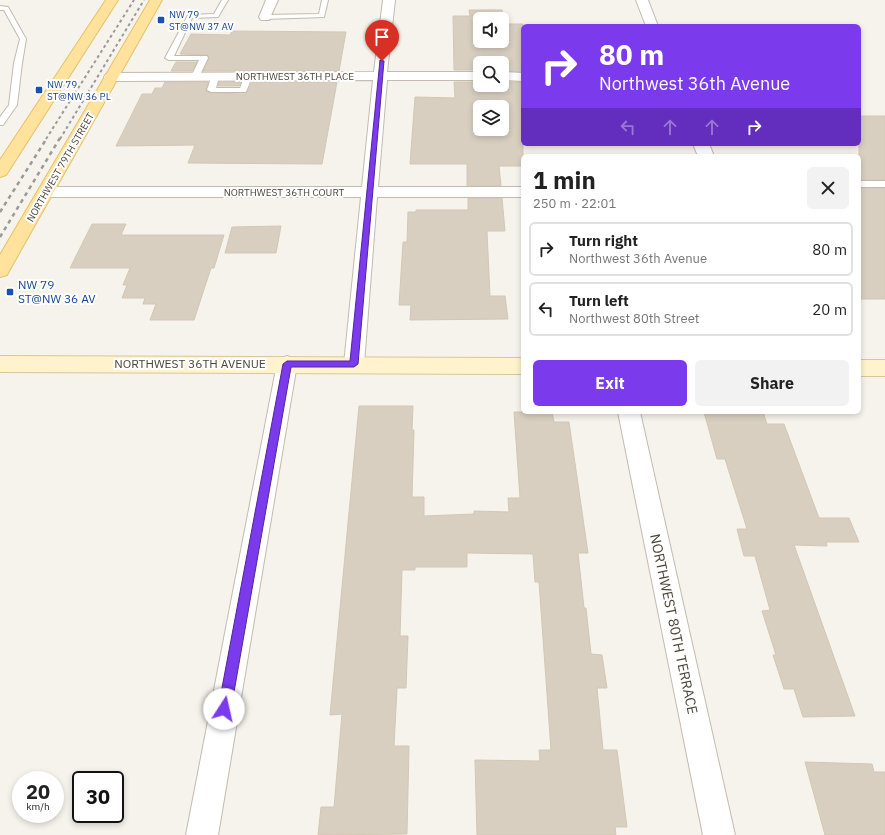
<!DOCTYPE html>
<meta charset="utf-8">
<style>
body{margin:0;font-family:"IBM Plex Sans",sans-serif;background:#f2f2f2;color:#222;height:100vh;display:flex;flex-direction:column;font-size:15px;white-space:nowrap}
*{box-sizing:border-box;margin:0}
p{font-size:13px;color:#767676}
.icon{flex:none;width:22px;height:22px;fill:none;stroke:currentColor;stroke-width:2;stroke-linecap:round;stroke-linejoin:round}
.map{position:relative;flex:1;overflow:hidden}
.sheet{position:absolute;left:521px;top:154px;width:340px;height:260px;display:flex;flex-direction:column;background:#fff;border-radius:6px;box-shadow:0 2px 6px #0003}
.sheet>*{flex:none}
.guide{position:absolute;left:521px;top:24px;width:340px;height:122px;border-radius:6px;box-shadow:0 2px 6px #0003;background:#7c3aed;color:#fff;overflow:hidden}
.buttons{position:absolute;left:473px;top:12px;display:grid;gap:8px}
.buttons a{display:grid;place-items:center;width:36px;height:36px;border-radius:6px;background:#fff;box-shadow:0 2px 6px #0003;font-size:20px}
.speed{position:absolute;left:12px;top:771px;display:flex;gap:8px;font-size:20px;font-weight:700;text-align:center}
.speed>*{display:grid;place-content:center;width:52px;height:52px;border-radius:50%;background:#fff;box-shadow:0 2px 6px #0003;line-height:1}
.speed small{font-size:10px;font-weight:400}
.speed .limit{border:2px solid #111;border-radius:6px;background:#fff;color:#111}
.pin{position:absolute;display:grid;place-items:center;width:34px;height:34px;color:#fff;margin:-41px -17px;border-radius:50% 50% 50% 0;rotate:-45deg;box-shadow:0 0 4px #0007}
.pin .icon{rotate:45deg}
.me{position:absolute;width:44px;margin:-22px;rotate:10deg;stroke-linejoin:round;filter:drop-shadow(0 0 3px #0008)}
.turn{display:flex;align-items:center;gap:14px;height:84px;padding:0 12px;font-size:18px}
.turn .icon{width:52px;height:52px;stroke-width:2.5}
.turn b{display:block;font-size:28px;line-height:34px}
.lanes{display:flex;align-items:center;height:38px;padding:0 12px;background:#0003;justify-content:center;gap:20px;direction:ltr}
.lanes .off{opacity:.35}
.round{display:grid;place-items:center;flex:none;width:42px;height:42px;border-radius:6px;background:#f2f2f2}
.headline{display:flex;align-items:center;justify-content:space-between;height:68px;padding:0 12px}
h1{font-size:24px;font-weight:700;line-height:30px}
.cta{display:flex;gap:8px;margin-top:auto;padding:8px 12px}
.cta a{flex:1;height:46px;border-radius:6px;background:#7c3aed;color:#fff;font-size:16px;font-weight:700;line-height:46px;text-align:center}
.cta a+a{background:#f2f2f2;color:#222}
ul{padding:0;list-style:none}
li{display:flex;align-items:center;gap:12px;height:54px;margin:0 8px 6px;padding:0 4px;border:2px solid #e0e0e0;border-radius:6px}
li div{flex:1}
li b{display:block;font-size:15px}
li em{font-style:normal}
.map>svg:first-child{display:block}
</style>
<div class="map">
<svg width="885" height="835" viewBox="0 0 885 835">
<rect width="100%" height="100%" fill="#f6f3ec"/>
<!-- building -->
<g fill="#d8cfc1" stroke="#d3c7b4" fill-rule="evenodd">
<path d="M469 10H502L504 24H523V72L502 71V63H480V70H454L453 16H470ZM480 19H502V41H480Z"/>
<path d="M232 31 346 32 339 71H203L209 59 208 55 180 54 191 34 230 35Z"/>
<path d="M176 62H197L192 71H171Z"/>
<path d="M165 82H208L206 91 210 93 246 94 252 82H337L322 164 188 163 195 145 116 146 142 94H152L155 88H162Z"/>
<path d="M219 82H241L239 86H218Z"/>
<path d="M454 82H480V85H502V82H523V166H499L501 186H467V164H410L415 97 455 98ZM480 107H502V129H480Z"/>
<rect x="859" y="116" width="26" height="64"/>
<rect x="859" y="188" width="26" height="111"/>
<path d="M468 198H502L505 231H487L490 296H505L508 319 410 320 411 305H399L403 242H407L408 212H416V210H468Z"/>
<path d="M92 224H126L121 235H224L214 268H211L194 320H150L156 304H143L145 298H122L127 285H123L130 268H70Z"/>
<path d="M281 226 276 253H225L232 227Z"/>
<path d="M359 406H413L412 430H414L412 497H424V516L474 514V511L509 512 508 498H520L514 412H552L554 422H569L588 553H578L584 608H586L591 654 602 655 607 688H597L603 750H617L627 827H615L616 835H477L475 760 540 761 539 750H551L539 582H535L533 554 467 553V567H415V570H402L400 636H408L406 688H397L394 746H409L407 834 318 835 321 807H334L342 714 330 715Z"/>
<path d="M704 412H763L767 424H784L819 518H849L859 542H826L827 546 794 545 855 716 803 717 794 689H784L773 655H776L762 611 770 610 755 556H744L737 529H747L725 459H717Z"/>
<path d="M805 762 872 764 874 772H885V835H825Z"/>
</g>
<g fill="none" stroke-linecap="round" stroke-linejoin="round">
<defs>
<g id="lane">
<path d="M222 0H228L218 17 192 18 174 56H207L208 58 199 77 198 79H192L191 77 199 60H169L165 58 188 15 214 14Z"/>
<path d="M322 0H328L324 17 265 19 262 17 265 15 319 14Z"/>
<path d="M0 6 8 7 26 39 22 63 17 105 3 125H0V117L9 105 14 63 20 39 4 10H0Z"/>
<path d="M212 75H218L219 77 216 88H240L245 75H251L252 77 246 92H211L207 90Z"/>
<rect x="859" y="181" width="26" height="6"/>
</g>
<g id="street">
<path d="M266 0H278L269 20H261L259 17Z"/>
<path d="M383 0H395L387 72H480V80H387L378 187H523V197H377L364 364 361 369 354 372 347 369 344 364 361 197H46L40 196 38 192 40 188 46 187H362L373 80 111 81 106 80 104 77 106 74 111 73 374 72Z"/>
<path d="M636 0H648L658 26H646Z"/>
<path d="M502 72 523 73V81L502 80Z"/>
<path d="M693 144H709L714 156H698Z"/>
<path d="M287 356 294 359 297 364 218 835H186L277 364 280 359Z"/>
<path d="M618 412H640L735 835H703Z"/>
</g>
<g id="secondary">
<path d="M0 356 523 358V374L0 372Z"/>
<rect x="859" y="360" width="26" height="16"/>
</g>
<g id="primary">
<path d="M106 0H118L8 172 6 175 0 177V160Z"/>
<path d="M150 0H162L9 271 7 275 0 277V255Z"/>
</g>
</defs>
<!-- lane casing -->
<use href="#lane" stroke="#c2bbae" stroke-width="2"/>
<!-- street casing -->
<use href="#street" stroke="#c2bbae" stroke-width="2"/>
<!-- secondary casing -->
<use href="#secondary" stroke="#d6c79b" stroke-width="2"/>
<!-- primary casing -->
<use href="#primary" stroke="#e6c16a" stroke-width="2"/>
<!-- lane -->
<use href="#lane" fill="#fff" fill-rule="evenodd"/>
<!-- street -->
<use href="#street" fill="#fff" fill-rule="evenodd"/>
<!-- secondary -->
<use href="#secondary" fill="#fff3cd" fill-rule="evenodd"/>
<!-- primary -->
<use href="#primary" fill="#ffe39c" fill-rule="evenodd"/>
<!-- rail-far1 -->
<g stroke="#9a9a9a" stroke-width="2" stroke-dasharray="3 3" stroke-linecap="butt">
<path d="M46 139 134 0"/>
<path d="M60 139 144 0"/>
</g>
<!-- rail -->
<g stroke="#9a9a9a" stroke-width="2.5" stroke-dasharray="4 4" stroke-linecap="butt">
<path d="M0 212 47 138"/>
<path d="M0 237 60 138"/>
</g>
</g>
<!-- route -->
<path fill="#7c3aed" stroke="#51269a" d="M380 60 384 61 358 364 354 367H291L231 709 229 714 224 715 220 714 218 709 283 364 287 361H350Z"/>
<!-- markers -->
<g fill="#1a4fb4" stroke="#fff" stroke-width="1.5">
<rect x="157" y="16" width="8" height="8" rx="2"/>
<rect x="35" y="86" width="8" height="8" rx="2"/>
<rect x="6" y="288" width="8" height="8" rx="2"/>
</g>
<g text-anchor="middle" stroke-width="4" stroke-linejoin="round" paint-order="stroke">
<!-- far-transit labels -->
<g font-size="10" fill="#164399" stroke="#fff" text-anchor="start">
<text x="169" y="18">NW 79<tspan x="169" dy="12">ST@NW 37 AV</tspan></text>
<text x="47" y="88">NW 79<tspan x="47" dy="12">ST@NW 36 PL</tspan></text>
</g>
<!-- far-street labels -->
<g font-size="10" fill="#4b4439" stroke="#fff">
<text x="295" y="80">NORTHWEST 36TH PLACE</text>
<text transform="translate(60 167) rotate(-60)" y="4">NORTHWEST 79TH STREET</text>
<text x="284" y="196">NORTHWEST 36TH COURT</text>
</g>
<!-- transit labels -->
<g font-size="12" fill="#164399" stroke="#fff" text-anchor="start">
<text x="18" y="289">NW 79<tspan x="18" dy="14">ST@NW 36 AV</tspan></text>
</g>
<!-- street labels -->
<g font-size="12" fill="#4b4439" stroke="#fff">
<text x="190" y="368">NORTHWEST 36TH AVENUE</text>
</g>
<!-- near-street labels -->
<g font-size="14" fill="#4b4439" stroke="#fff">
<text transform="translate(674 624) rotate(78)" y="5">NORTHWEST 80TH TERRACE</text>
</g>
</g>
</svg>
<div class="buttons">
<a><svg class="icon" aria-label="sound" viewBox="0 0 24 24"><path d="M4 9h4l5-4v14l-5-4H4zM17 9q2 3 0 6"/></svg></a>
<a><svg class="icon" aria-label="search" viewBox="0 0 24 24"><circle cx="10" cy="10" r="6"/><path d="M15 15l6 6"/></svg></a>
<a><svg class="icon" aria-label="layers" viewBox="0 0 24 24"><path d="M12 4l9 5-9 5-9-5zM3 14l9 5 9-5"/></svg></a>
</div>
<div class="speed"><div>20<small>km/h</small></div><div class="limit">30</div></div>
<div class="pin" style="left:382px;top:61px;background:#d93025"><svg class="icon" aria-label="arrive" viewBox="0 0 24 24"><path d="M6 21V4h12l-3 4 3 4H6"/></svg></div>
<svg class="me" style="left:224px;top:709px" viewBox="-20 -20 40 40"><circle r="19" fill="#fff"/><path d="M0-13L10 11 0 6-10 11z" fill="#7c3aed"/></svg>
<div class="guide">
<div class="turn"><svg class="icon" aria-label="right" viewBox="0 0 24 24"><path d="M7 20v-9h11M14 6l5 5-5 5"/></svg><div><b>80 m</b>Northwest 36th Avenue</div></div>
<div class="lanes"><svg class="icon off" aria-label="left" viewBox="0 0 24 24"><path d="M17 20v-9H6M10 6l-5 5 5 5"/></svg><svg class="icon off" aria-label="ahead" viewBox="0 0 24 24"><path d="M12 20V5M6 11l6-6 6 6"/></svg><svg class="icon off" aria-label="ahead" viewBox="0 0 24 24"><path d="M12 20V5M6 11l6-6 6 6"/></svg><svg class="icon" aria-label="right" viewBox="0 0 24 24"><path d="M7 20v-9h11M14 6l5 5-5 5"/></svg></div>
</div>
<section class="sheet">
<div class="headline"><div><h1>1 min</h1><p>250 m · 22:01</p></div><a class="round"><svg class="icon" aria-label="close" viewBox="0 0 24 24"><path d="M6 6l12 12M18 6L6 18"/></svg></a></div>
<ul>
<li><svg class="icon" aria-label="right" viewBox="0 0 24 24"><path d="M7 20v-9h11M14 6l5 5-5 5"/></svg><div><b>Turn right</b><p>Northwest 36th Avenue</p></div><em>80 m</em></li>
<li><svg class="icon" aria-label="left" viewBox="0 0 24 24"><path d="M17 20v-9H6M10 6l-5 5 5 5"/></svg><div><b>Turn left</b><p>Northwest 80th Street</p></div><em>20 m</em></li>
</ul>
<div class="cta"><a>Exit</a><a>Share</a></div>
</section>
</div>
